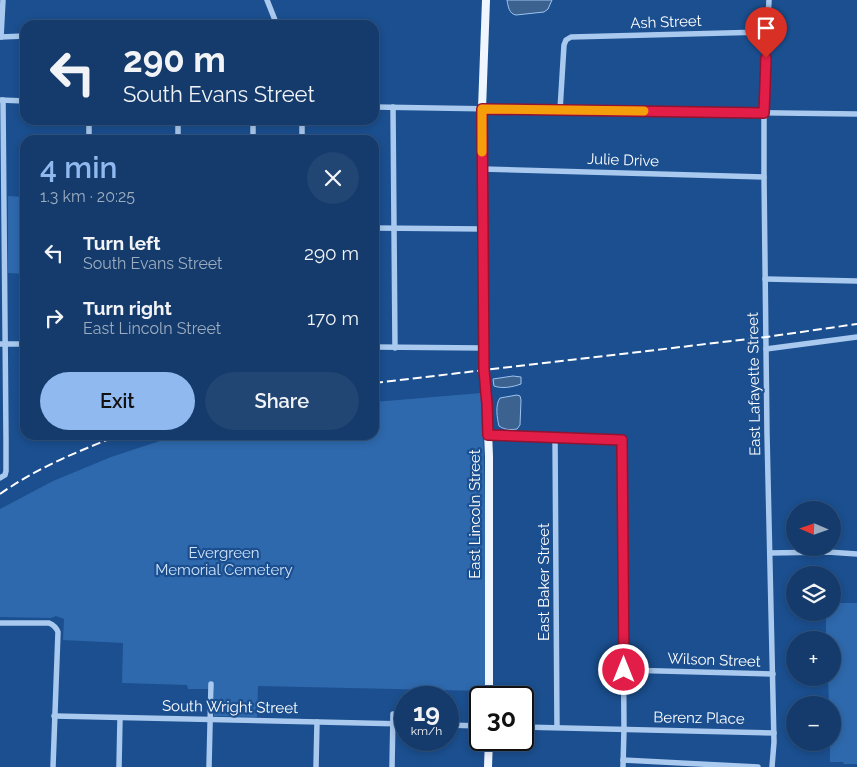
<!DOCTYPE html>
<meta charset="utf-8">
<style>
body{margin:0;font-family:Raleway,sans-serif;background:#214673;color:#f1f3f6;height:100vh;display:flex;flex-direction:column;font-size:19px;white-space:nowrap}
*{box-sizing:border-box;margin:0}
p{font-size:16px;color:#9dadc1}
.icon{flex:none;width:28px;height:28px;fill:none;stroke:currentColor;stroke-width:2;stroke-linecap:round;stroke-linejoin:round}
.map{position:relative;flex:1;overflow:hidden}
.drawer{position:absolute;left:20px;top:135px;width:359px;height:305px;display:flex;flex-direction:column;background:#143b6b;border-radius:15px;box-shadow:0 2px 8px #0003,0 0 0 1px #33557e}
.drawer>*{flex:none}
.guide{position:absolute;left:20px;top:20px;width:359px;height:105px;border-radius:15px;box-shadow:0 2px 8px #0003,0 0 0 1px #33557e;background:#143b6b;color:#f1f3f6;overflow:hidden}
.needle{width:32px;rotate:272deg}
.controls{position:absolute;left:786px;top:501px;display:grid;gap:10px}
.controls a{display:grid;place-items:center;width:55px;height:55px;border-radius:50%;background:#143b6b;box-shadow:0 2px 8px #0003,0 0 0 1px #33557e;font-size:25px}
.speed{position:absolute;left:394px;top:686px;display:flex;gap:10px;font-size:25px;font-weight:700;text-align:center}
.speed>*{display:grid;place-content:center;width:65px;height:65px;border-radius:50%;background:#143b6b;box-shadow:0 2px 8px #0003,0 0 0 1px #33557e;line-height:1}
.speed small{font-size:12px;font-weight:400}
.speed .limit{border:2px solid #111;border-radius:8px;background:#fff;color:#111}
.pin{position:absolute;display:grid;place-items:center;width:42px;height:42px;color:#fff;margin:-51px -21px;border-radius:50% 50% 50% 0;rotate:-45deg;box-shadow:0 0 5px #0007}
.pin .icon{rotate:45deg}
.me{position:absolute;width:55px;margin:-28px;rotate:0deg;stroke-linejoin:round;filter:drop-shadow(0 0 4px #0008)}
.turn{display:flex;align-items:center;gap:18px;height:105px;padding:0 20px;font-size:22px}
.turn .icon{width:65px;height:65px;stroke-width:2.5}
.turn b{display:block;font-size:35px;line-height:42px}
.round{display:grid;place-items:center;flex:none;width:52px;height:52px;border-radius:26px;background:#214673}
.summary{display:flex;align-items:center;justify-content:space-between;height:85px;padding:0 20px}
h1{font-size:30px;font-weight:600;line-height:38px;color:#90b9f0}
.primary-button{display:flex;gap:10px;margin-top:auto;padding:10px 20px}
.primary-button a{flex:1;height:58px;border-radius:30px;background:#90b9f0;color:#111;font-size:20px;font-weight:600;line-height:58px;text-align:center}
.primary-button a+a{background:#214673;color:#f1f3f6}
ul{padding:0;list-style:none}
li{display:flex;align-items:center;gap:15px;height:65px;padding:0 20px}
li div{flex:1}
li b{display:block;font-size:19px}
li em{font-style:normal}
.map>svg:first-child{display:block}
</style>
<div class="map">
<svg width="857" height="767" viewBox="0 0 857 767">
<rect width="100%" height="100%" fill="#1b4f8f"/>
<!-- green -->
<g fill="#2e69ad">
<path d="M8 196 25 197V274L8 273Z"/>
<path d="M481 393C487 492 485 592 486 691L258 686 257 717 214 716V689H188L187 685 122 683 123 643 63 640 64 619 56 616 51 618 0 617V509L53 481 111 457 178 435H374V402Z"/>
<path d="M833 603H857V764H844L843 762H830V743L832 742V705H829L828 678H832V640H826V613L832 612Z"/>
</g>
<!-- water -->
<g fill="#3c6290" stroke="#9cc4f0">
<path d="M507 0H552L548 9 544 12 516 15C509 14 508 6 507 0Z"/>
<path d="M513 376 521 377V384C513 387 502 389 494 386L493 379Z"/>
<path d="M517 395 520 396 521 400 520 425 517 429C510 430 505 430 499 426 497 418 495 405 500 398Z"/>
</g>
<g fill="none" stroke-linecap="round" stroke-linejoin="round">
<!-- minor -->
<g stroke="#a9c9ee" stroke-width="5.5">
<path d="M267 0 277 25"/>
<path d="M769 0 764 103V177L767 434 774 742 772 767"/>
<path d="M0 37 25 36"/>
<path d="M1 37 3 0"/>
<path d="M0 100 25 101"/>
<path d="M374 107 560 110 857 114"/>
<path d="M393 107 395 348"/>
<path d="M560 110 564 45 566 40 571 37 767 32"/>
<path d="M89 120V140"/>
<path d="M178 120V140"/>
<path d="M253 120V140"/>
<path d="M302 120V140"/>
<path d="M482 169 764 177"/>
<path d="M374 228 483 229"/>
<path d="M765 279 857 281"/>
<path d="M0 344H25"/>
<path d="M374 347 484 348"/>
<path d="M766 349 857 337"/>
<path d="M488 435 622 440 624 729 623 767"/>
<path d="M555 437 557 727"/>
<path d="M0 478 5 475 6 471V439L3 100"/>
<path d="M770 553 828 552 857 554"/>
<path d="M0 623H49C54 625 56 627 58 632L53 767"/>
<path d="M624 670 773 674"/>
<path d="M54 716 405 724"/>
<path d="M448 725 480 726"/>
<path d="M522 727 774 733"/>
<path d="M623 760 758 767"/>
<path d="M119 767 120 718"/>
<path d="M209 767 211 684"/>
<path d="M316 767 317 722"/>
<path d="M392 767 393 714"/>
</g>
<!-- major -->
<g stroke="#f0f6ff" stroke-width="8">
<path d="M486 0 482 109 484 370 487 405 489 457V698"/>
<path d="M488 767 489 740"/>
</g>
<!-- rail -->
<g stroke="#fff" stroke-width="2" stroke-dasharray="9 4" stroke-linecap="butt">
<path d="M374 383 766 337 857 324"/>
<path d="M0 494C37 468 78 451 120 435"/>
</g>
</g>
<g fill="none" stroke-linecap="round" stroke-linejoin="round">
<defs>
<path id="route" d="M624 670 622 440 488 435 487 404 484 370 482 109 764 113 766 58"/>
</defs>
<!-- route casing -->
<use href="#route" stroke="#92132f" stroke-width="12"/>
<!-- route -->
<use href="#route" stroke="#e11d48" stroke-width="9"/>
<!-- slow -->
<path stroke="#f59e0b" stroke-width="9" d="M482 152V109L644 111"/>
</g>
<g text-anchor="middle" stroke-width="4.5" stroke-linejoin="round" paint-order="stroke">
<!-- street labels -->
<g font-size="15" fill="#fff" stroke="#1b4f8f">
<text transform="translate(666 22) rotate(-2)" y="5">Ash Street</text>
<text transform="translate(623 160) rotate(2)" y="5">Julie Drive</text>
<text transform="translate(754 384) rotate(-91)" y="5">East Lafayette Street</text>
<text transform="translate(475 514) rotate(-90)" y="5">East Lincoln Street</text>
<text transform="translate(544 582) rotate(-90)" y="5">East Baker Street</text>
<text transform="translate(714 660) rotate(2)" y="5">Wilson Street</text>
<text transform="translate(230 707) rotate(1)" y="5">South Wright Street</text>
<text transform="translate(699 718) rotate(1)" y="5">Berenz Place</text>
</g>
<!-- park labels -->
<g font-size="15" fill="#cfe3fa" stroke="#1b4f8f">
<text x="224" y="558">Evergreen<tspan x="224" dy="17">Memorial Cemetery</tspan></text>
</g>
</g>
</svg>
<div class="controls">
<a><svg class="needle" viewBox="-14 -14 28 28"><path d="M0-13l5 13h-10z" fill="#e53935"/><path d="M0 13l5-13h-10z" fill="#9dadc1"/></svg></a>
<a><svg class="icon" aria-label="layers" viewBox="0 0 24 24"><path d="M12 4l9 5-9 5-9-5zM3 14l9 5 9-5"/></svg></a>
<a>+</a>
<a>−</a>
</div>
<div class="speed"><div>19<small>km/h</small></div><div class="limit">30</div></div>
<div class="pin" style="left:766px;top:58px;background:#d93025"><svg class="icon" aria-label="arrive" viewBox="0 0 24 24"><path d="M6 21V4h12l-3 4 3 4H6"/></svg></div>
<svg class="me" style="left:624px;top:670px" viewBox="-20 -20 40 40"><circle r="17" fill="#e11d48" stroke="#fff" stroke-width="3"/><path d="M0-11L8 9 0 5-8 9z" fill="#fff"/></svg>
<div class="guide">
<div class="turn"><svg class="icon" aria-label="left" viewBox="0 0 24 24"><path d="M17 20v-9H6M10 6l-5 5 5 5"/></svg><div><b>290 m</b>South Evans Street</div></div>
</div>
<section class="drawer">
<div class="summary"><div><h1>4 min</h1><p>1.3 km · 20:25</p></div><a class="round"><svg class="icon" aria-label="close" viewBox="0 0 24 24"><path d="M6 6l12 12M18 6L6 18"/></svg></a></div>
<ul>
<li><svg class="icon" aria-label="left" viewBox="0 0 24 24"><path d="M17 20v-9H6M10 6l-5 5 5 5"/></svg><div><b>Turn left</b><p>South Evans Street</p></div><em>290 m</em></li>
<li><svg class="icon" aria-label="right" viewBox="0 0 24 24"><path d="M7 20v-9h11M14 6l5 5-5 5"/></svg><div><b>Turn right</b><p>East Lincoln Street</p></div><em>170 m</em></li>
</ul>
<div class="primary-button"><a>Exit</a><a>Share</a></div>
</section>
</div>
